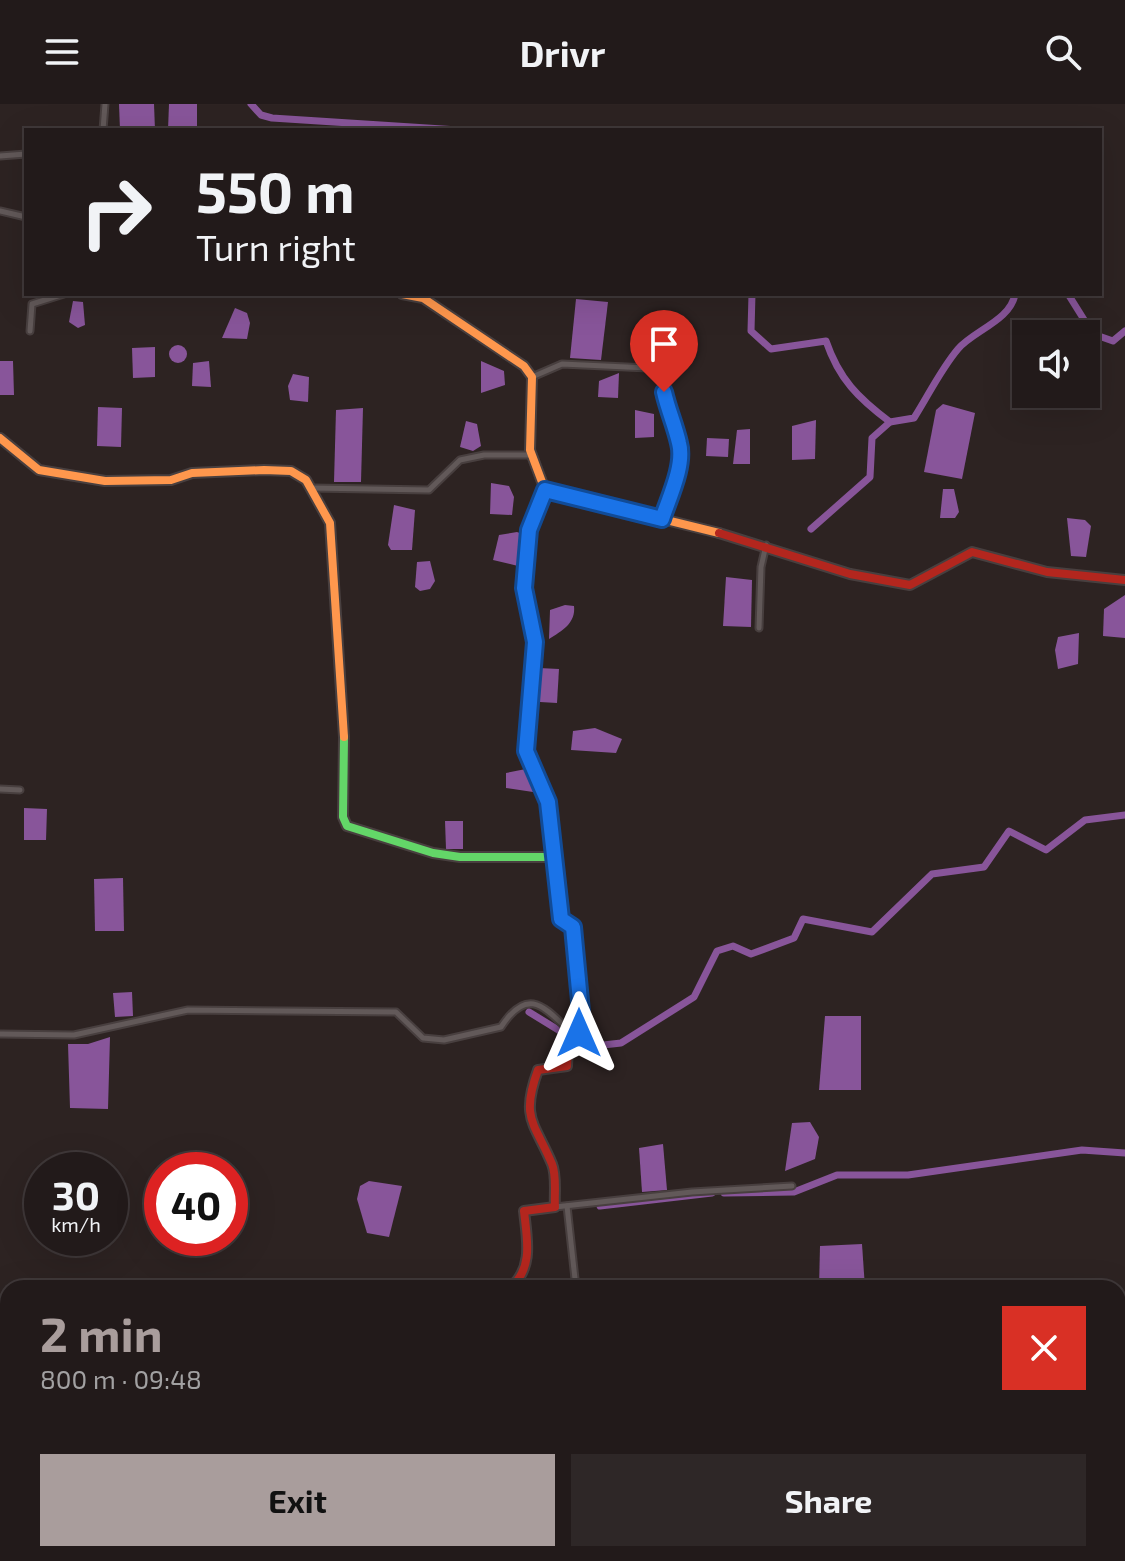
<!DOCTYPE html>
<meta charset="utf-8">
<style>
body{margin:0;font-family:"Exo 2",sans-serif;background:#2e2727;color:#f1f3f6;height:100vh;display:flex;flex-direction:column;font-size:30px;white-space:nowrap}
*{box-sizing:border-box;margin:0}
p{font-size:26px;color:#a2a1a2}
.icon{flex:none;width:44px;height:44px;fill:none;stroke:currentColor;stroke-width:2;stroke-linecap:round;stroke-linejoin:round}
.map{position:relative;flex:1;overflow:hidden}
.side{position:absolute;left:0px;top:1176px;width:1126px;height:282px;display:flex;flex-direction:column;background:#221a1a;border-radius:24px 24px 0 0;box-shadow:0 8px 32px #0002,0 0 0 2px #3f3839}
.side>*{flex:none}
.top-card{position:absolute;left:24px;top:24px;width:1078px;height:168px;border-radius:0px;box-shadow:0 8px 32px #0002,0 0 0 2px #3f3839;background:#221a1a;color:#f1f3f6;overflow:hidden}
.tools{position:absolute;left:1012px;top:216px;display:grid;gap:16px}
.tools a{display:grid;place-items:center;width:88px;height:88px;border-radius:0px;background:#221a1a;box-shadow:0 8px 32px #0002,0 0 0 2px #3f3839;font-size:40px}
.speed{position:absolute;left:24px;top:1048px;display:flex;gap:16px;font-size:40px;font-weight:700;text-align:center}
.speed>*{display:grid;place-content:center;width:104px;height:104px;border-radius:50%;background:#221a1a;box-shadow:0 8px 32px #0002,0 0 0 2px #3f3839;line-height:1}
.speed small{font-size:20px;font-weight:400}
.speed .limit{border:12px solid #d22;background:#fff;color:#111}
.pin{position:absolute;display:grid;place-items:center;width:68px;height:68px;color:#fff;margin:-82px -34px;border-radius:50% 50% 50% 0;rotate:-45deg;box-shadow:0 0 8px #0007}
.pin .icon{rotate:45deg}
.me{position:absolute;width:88px;margin:-44px;rotate:0deg;stroke-linejoin:round;filter:drop-shadow(0 0 6px #0008)}
.turn{display:flex;align-items:center;gap:28px;height:168px;padding:0 40px;font-size:36px}
.turn .icon{width:104px;height:104px;stroke-width:2.5}
.turn b{display:block;font-size:56px;line-height:68px}
.round{display:grid;place-items:center;flex:none;width:84px;height:84px;border-radius:0px;background:#2e2727}
.headline{display:flex;align-items:center;justify-content:space-between;height:136px;padding:0 40px}
h1{font-size:48px;font-weight:700;line-height:60px;color:#a99d9c}
.cta{display:flex;gap:16px;margin-top:auto;padding:16px 40px}
.cta a{flex:1;height:92px;border-radius:0px;background:#a99d9c;color:#111;font-size:32px;font-weight:700;line-height:92px;text-align:center}
.cta a+a{background:#2e2727;color:#f1f3f6}
header{display:flex;justify-content:space-between;align-items:center;height:104px;padding:0 40px;background:#221a1a;font-size:36px;font-weight:700}
.map>svg:first-child{display:block}
</style>
<header><svg class="icon" aria-label="menu" viewBox="0 0 24 24"><path d="M4 6h16M4 12h16M4 18h16"/></svg>Drivr<svg class="icon" aria-label="search" viewBox="0 0 24 24"><circle cx="10" cy="10" r="6"/><path d="M15 15l6 6"/></svg></header>
<div class="map">
<svg width="1125" height="1457" viewBox="0 0 1125 1457">
<rect width="100%" height="100%" fill="#2d2322"/>
<!-- water -->
<g fill="#88559a">
<path d="M119 0H154L155 26H120Z"/>
<path d="M169 0H197V26H168Z"/>
<path d="M576 195 608 198 601 256 570 254Z"/>
<path d="M73 197 83 198 85 221 78 224 69 218Z"/>
<path d="M235 204 247 209 250 219 247 235 222 234Z"/>
<circle cx="178" cy="250" r="9"/>
<path d="M155 243V273L133 274 132 244Z"/>
<path d="M0 257H13L14 291H0Z"/>
<path d="M209 257 211 283 192 282 193 259Z"/>
<path d="M481 257 504 267 505 281 481 289Z"/>
<path d="M619 269 618 294 598 293 599 277Z"/>
<path d="M293 270 309 273 308 298 290 296 288 282Z"/>
<path d="M943 300 975 309 962 375 924 368 936 306Z"/>
<path d="M98 303 122 304 121 343 97 342Z"/>
<path d="M363 304 361 378H334L336 306Z"/>
<path d="M635 306 654 310V333L635 334Z"/>
<path d="M816 316 815 355 792 356V322Z"/>
<path d="M466 317 477 320 481 342 473 347 460 343Z"/>
<path d="M750 325V360H733L737 326Z"/>
<path d="M707 334 729 335 728 353 706 352Z"/>
<path d="M491 379 509 382 514 393 512 411 490 410Z"/>
<path d="M943 385H954L959 408 955 414H940Z"/>
<path d="M394 401 415 406 412 446H391L388 441Z"/>
<path d="M1067 414 1085 416 1091 422 1086 453 1071 452Z"/>
<path d="M517 428 525 431 522 463 493 456 499 431Z"/>
<path d="M430 457 435 477 430 485 420 487 415 483 417 458Z"/>
<path d="M726 473 752 476 751 523 723 522Z"/>
<path d="M1125 491V534L1103 532 1104 505Z"/>
<path d="M565 501 574 502C576 519 562 527 549 535L550 506Z"/>
<path d="M1079 529 1078 560 1058 565 1055 546 1058 533Z"/>
<path d="M539 564 559 565 557 599 540 598 537 589Z"/>
<path d="M595 624 622 635 616 649 571 646 573 627Z"/>
<path d="M531 664 533 688 506 684V669Z"/>
<path d="M24 704 47 705 46 736H24Z"/>
<path d="M445 717H463V745H446Z"/>
<path d="M123 774 124 827H95L94 775Z"/>
<path d="M132 888 133 912 115 913 113 889Z"/>
<path d="M825 912H861V986H819Z"/>
<path d="M110 933 108 1005 70 1004 68 940H88Z"/>
<path d="M810 1018 819 1033 815 1055 785 1067 792 1019Z"/>
<path d="M663 1040 667 1086 642 1088 639 1044Z"/>
<path d="M369 1077 402 1082 389 1133 367 1129 357 1095 360 1082Z"/>
<path d="M862 1140 865 1184H819L820 1142Z"/>
</g>
<g fill="none" stroke-linecap="round" stroke-linejoin="round">
<!-- canal -->
<g stroke="#88559a" stroke-width="7">
<path d="M251 0 261 11 272 14 458 26"/>
<path d="M752 190 751 227 771 245 826 237C839 275 858 294 890 318"/>
<path d="M1068 190 1093 230 1113 237 1125 227"/>
<path d="M811 425 870 373 872 334 890 318 914 314C928 292 941 265 958 245 973 227 1011 216 1015 190"/>
<path d="M529 908 586 943 621 939 694 893 717 847 733 842 751 850 794 834 803 815 872 828 932 770 984 763 1009 727 1046 746 1085 716 1125 711"/>
<path d="M724 1089 794 1088 837 1071H908L1082 1046 1125 1049"/>
<path d="M600 1102 712 1089"/>
</g>
<defs>
<g id="street">
<path d="M103 26 105 0"/>
<path d="M0 52 26 50"/>
<path d="M0 107 26 113"/>
<path d="M30 227 32 200 64 190"/>
<path d="M532 273 562 260 648 264 661 273 670 318 680 340V354L662 415"/>
<path d="M312 384 429 386 460 356 484 351H532"/>
<path d="M759 524 761 463 766 441"/>
<path d="M0 685 20 686"/>
<path d="M0 930 74 931 188 906 396 908 423 934 444 936 501 923C530 879 546 906 575 932"/>
<path d="M567 1102 576 1184"/>
<path d="M555 1103 692 1088 792 1082"/>
<path d="M477 1457 478 1450"/>
</g>
<g id="fast">
<path d="M344 633 343 713 347 722 433 749 460 753H554"/>
<path d="M534 666 526 647 535 538 524 484 529 426 545 386"/>
</g>
<g id="slow">
<path d="M402 190 423 194 524 262 532 273 530 346 545 386 719 429"/>
<path d="M0 334 39 366 105 377 171 376 192 369 264 366 291 367 306 376 330 419 344 633"/>
</g>
<g id="jam">
<path d="M719 429 850 470 910 481 972 448 1047 468 1125 476"/>
<path d="M510 1184C534 1164 527 1135 524 1107L555 1103C554 1090 557 1072 552 1060 535 1019 520 1015 538 966L567 962 568 945 582 918 573 823 561 815 548 698 534 666"/>
</g>
</defs>
<!-- street casing -->
<use href="#street" stroke="#483f3f" stroke-width="9"/>
<!-- fast casing -->
<use href="#fast" stroke="#483f3f" stroke-width="12"/>
<!-- slow casing -->
<use href="#slow" stroke="#483f3f" stroke-width="12"/>
<!-- jam casing -->
<use href="#jam" stroke="#483f3f" stroke-width="12"/>
<!-- street -->
<use href="#street" stroke="#625959" stroke-width="5"/>
<!-- fast -->
<use href="#fast" stroke="#63d668" stroke-width="8"/>
<!-- slow -->
<use href="#slow" stroke="#ff974d" stroke-width="8"/>
<!-- jam -->
<use href="#jam" stroke="#b3261e" stroke-width="8"/>
</g>
<g fill="none" stroke-linecap="round" stroke-linejoin="round">
<defs>
<path id="route" d="M579 929 582 918 573 823 561 815 548 698 526 647 535 538 524 484 529 426 545 386 662 415C669 394 685 361 679 339 675 321 668 306 664 288"/>
</defs>
<!-- route casing -->
<use href="#route" stroke="#114b97" stroke-width="20"/>
<!-- route -->
<use href="#route" stroke="#1a73e8" stroke-width="14"/>
</g>
</svg>
<div class="tools">
<a><svg class="icon" aria-label="sound" viewBox="0 0 24 24"><path d="M4 9h4l5-4v14l-5-4H4zM17 9q2 3 0 6"/></svg></a>
</div>
<div class="speed"><div>30<small>km/h</small></div><div class="limit">40</div></div>
<div class="pin" style="left:664px;top:288px;background:#d93025"><svg class="icon" aria-label="arrive" viewBox="0 0 24 24"><path d="M6 21V4h12l-3 4 3 4H6"/></svg></div>
<svg class="me" style="left:579px;top:929px" viewBox="-20 -20 40 40"><path d="M0-17L14 15 0 8-14 15z" fill="#1a73e8" stroke="#fff" stroke-width="4"/></svg>
<div class="top-card">
<div class="turn"><svg class="icon" aria-label="right" viewBox="0 0 24 24"><path d="M7 20v-9h11M14 6l5 5-5 5"/></svg><div><b>550 m</b>Turn right</div></div>
</div>
<section class="side">
<div class="headline"><div><h1>2 min</h1><p>800 m · 09:48</p></div><a class="round" style="background:#d93025;color:#fff"><svg class="icon" aria-label="close" viewBox="0 0 24 24"><path d="M6 6l12 12M18 6L6 18"/></svg></a></div>
<div class="cta"><a>Exit</a><a>Share</a></div>
</section>
</div>
